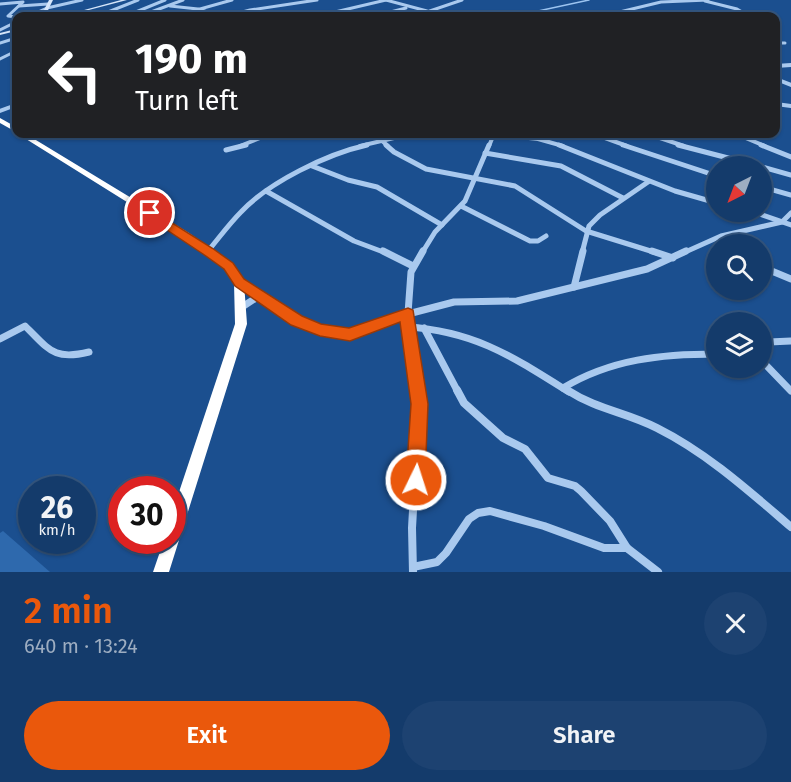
<!DOCTYPE html>
<meta charset="utf-8">
<style>
body{margin:0;font-family:"Fira Sans",sans-serif;background:#1d4271;color:#f1f3f6;height:100vh;display:flex;flex-direction:column;font-size:22px;white-space:nowrap}
*{box-sizing:border-box;margin:0}
p{font-size:20px;color:#9dadc1}
.icon{flex:none;width:33px;height:33px;fill:none;stroke:currentColor;stroke-width:2;stroke-linecap:round;stroke-linejoin:round}
.map{position:relative;height:572px;overflow:hidden}
.drawer{display:flex;flex-direction:column;background:#143b6b;flex:1}
.drawer>*{flex:none}
.top-card{position:absolute;left:12px;top:12px;width:768px;height:126px;border-radius:12px;box-shadow:0 2px 4px #0004,0 0 0 2px #33557e;background:#202124;color:#fff;overflow:hidden}
.needle{width:39px;rotate:222deg}
.fabs{position:absolute;left:706px;top:156px;display:grid;gap:12px}
.fabs a{display:grid;place-items:center;width:66px;height:66px;border-radius:50%;background:#143b6b;box-shadow:0 2px 4px #0004,0 0 0 2px #33557e;font-size:30px}
.speed{position:absolute;left:18px;top:476px;display:flex;gap:12px;font-size:30px;font-weight:700;text-align:center}
.speed>*{display:grid;place-content:center;width:78px;height:78px;border-radius:50%;background:#143b6b;box-shadow:0 2px 4px #0004,0 0 0 2px #33557e;line-height:1}
.speed small{font-size:15px;font-weight:400}
.speed .limit{border:9px solid #d22;background:#fff;color:#111}
.pin{position:absolute;display:grid;place-items:center;width:51px;height:51px;color:#fff;margin:-26px;border:3px solid #fff;border-radius:50%;box-shadow:0 2px 6px #0007}
.me{position:absolute;width:66px;margin:-33px;rotate:4deg;stroke-linejoin:round;filter:drop-shadow(0 0 4px #0008)}
.turn{display:flex;align-items:center;gap:21px;height:126px;padding:0 24px;font-size:27px}
.turn .icon{width:78px;height:78px;stroke-width:2.5}
.turn b{display:block;font-size:42px;line-height:51px}
.round{display:grid;place-items:center;flex:none;width:63px;height:63px;border-radius:32px;background:#1d4271}
.head{display:flex;align-items:center;justify-content:space-between;height:102px;padding:0 24px}
h1{font-size:36px;font-weight:600;line-height:45px;color:#ea580c}
.cta{display:flex;gap:12px;margin-top:auto;padding:12px 24px}
.cta a{flex:1;height:69px;border-radius:36px;background:#ea580c;color:#fff;font-size:24px;font-weight:600;line-height:69px;text-align:center}
.cta a+a{background:#1d4271;color:#f1f3f6}
.map>svg:first-child{display:block}
</style>
<div class="map">
<svg width="791" height="572" viewBox="0 0 791 572">
<rect width="100%" height="100%" fill="#1b4f8f"/>
<!-- green -->
<path fill="#2e69ad" d="M3 531 50 572H0V533Z"/>
<g fill="none" stroke-linecap="round" stroke-linejoin="round">
<!-- stream -->
<path stroke="#9cc4f0" stroke-width="1.5" d="M515 16 589 0"/>
<!-- street-far4 -->
<g stroke="#a9c9ee" stroke-width="3">
<path d="M386 0 427 11"/>
<path d="M705 1 737 9 749 16"/>
<path d="M0 4 23 2 8 16 16 17"/>
<path d="M19 6 48 4"/>
<path d="M170 6 198 9 214 14V16"/>
<path d="M151 12 183 0"/>
<path d="M29 16 47 8 82 0"/>
<path d="M37 16 81 12"/>
<path d="M98 16 138 0"/>
<path d="M126 16 165 0"/>
<path d="M175 16 232 0"/>
<path d="M227 16 250 10 317 0"/>
<path d="M318 16 386 0"/>
<path d="M375 16 406 8"/>
<path d="M415 16 462 0"/>
<path d="M603 16 661 2 708 0"/>
<path d="M0 30 16 22"/>
<path d="M0 43 16 38"/>
<path d="M776 43H785"/>
<path d="M0 59 16 51"/>
</g>
<!-- street-far3 -->
<g stroke="#a9c9ee" stroke-width="4">
<path d="M16 64 13 70 16 77"/>
<path d="M776 66 791 65"/>
<path d="M776 79 791 85"/>
<path d="M776 104 791 106"/>
<path d="M0 111 16 105"/>
<path d="M201 134H205"/>
<path d="M493 134 538 139 563 146"/>
<path d="M594 134 627 146"/>
<path d="M648 134 684 146"/>
<path d="M736 134 765 146"/>
<path d="M382 141 388 146"/>
<path d="M240 146 270 134"/>
<path d="M360 146 394 138 401 134"/>
<path d="M489 146 494 134"/>
</g>
<!-- street-far2 -->
<g stroke="#a9c9ee" stroke-width="5">
<path d="M386 145 394 152 426 169 515 186 586 231 657 253"/>
<path d="M559 145 675 191 717 203"/>
<path d="M623 145 717 176"/>
<path d="M678 145 759 166"/>
<path d="M761 145 791 157"/>
<path d="M226 150 246 145"/>
<path d="M485 153 561 166 623 198"/>
<path d="M312 166 348 180 377 187 442 225"/>
<path d="M762 167 791 175"/>
<path d="M762 187 791 195"/>
<path d="M266 191 354 241 386 253"/>
<path d="M461 206 530 241H538L546 236"/>
<path d="M754 212 791 225"/>
<path d="M208 251C219 238 229 224 241 212 269 182 327 154 367 145"/>
<path d="M422 253 435 232 465 201 489 145"/>
<path d="M582 253 589 226 600 215 648 182"/>
<path d="M683 253 721 236 782 222 791 213"/>
</g>
<!-- street-far1 -->
<g stroke="#a9c9ee" stroke-width="7">
<path d="M383 251 413 266"/>
<path d="M652 251 673 258"/>
<path d="M762 267 791 279"/>
<path d="M239 283 259 296"/>
<path d="M574 287 583 251"/>
<path d="M242 307 259 296 296 320 320 330 349 334 408 314 454 302 517 301 647 269 686 251"/>
<path d="M407 327C475 331 513 357 569 392"/>
<path d="M424 328 458 392"/>
<path d="M0 339 25 326C49 349 53 361 89 352"/>
<path d="M762 345 769 342 791 341"/>
<path d="M762 361 791 391"/>
<path d="M563 388C611 359 662 354 717 354"/>
<path d="M417 392 407 327 411 272 423 251"/>
</g>
<!-- street -->
<g stroke="#a9c9ee" stroke-width="8">
<path d="M457 390 464 403 503 438 525 449 548 478 575 486 581 491 610 521 627 548"/>
<path d="M567 390C598 410 626 412 657 428 707 453 749 491 791 527"/>
<path d="M413 567 437 562 446 553 469 519 478 513 490 511 544 526 604 548H627L658 572"/>
<path d="M413 572 412 528 419 404 417 390"/>
</g>
<!-- secondary -->
<g fill="#d6e6fa" fill-rule="evenodd">
<path d="M49 0H53L45 16H41Z"/>
<path d="M121 0H127L66 16H62Z"/>
<path d="M16 29V31L0 35V33Z"/>
</g>
<!-- highway -->
<g fill="#fff" fill-rule="evenodd">
<path d="M0 118 16 127V132L0 123Z"/>
<path d="M18 134H26L189 233 232 263 244 283 247 324 169 572H153L164 540H172V513L235 324 234 283 224 269 183 237Z"/>
</g>
</g>
<!-- route -->
<path fill="#ea580c" stroke="#983908" stroke-width="1.5" d="M150 209 212 248 233 263 244 279 302 316 321 324 349 328 408 308 413 310 428 404 425 480 422 487 416 490 409 487 406 480 411 404 400 322 350 341 320 336 291 325 235 286 224 269 203 254 146 216 144 213Z"/>
</svg>
<div class="fabs">
<a><svg class="needle" viewBox="-14 -14 28 28"><path d="M0-13l5 13h-10z" fill="#e53935"/><path d="M0 13l5-13h-10z" fill="#9dadc1"/></svg></a>
<a><svg class="icon" aria-label="search" viewBox="0 0 24 24"><circle cx="10" cy="10" r="6"/><path d="M15 15l6 6"/></svg></a>
<a><svg class="icon" aria-label="layers" viewBox="0 0 24 24"><path d="M12 4l9 5-9 5-9-5zM3 14l9 5 9-5"/></svg></a>
</div>
<div class="speed"><div>26<small>km/h</small></div><div class="limit">30</div></div>
<div class="pin" style="left:150px;top:213px;background:#d93025"><svg class="icon" aria-label="arrive" viewBox="0 0 24 24"><path d="M6 21V4h12l-3 4 3 4H6"/></svg></div>
<svg class="me" style="left:416px;top:480px" viewBox="-20 -20 40 40"><circle r="17" fill="#ea580c" stroke="#fff" stroke-width="3"/><path d="M0-11L8 9 0 5-8 9z" fill="#fff"/></svg>
<div class="top-card">
<div class="turn"><svg class="icon" aria-label="left" viewBox="0 0 24 24"><path d="M17 20v-9H6M10 6l-5 5 5 5"/></svg><div><b>190 m</b>Turn left</div></div>
</div>
</div>
<section class="drawer">
<div class="head"><div><h1>2 min</h1><p>640 m · 13:24</p></div><a class="round"><svg class="icon" aria-label="close" viewBox="0 0 24 24"><path d="M6 6l12 12M18 6L6 18"/></svg></a></div>
<div class="cta"><a>Exit</a><a>Share</a></div>
</section>
